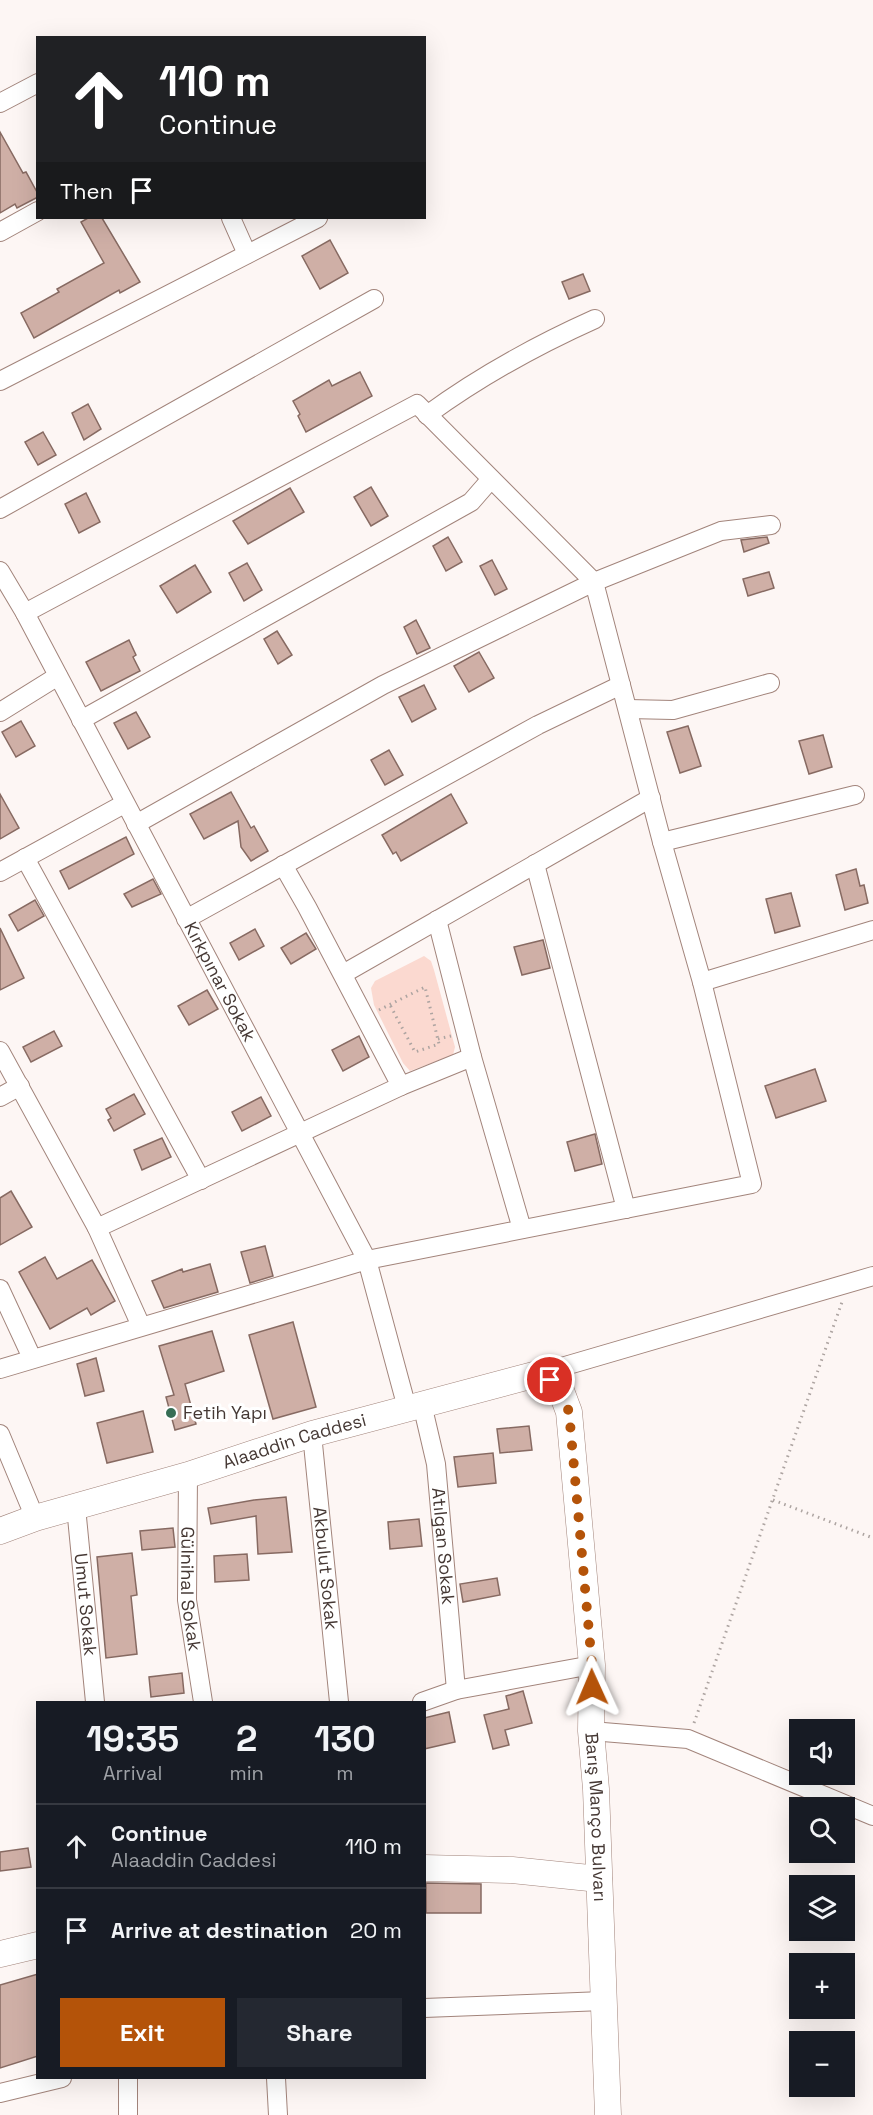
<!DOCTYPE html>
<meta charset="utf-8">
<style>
body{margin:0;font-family:"Space Grotesk",sans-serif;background:#242831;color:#f1f3f6;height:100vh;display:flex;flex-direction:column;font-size:22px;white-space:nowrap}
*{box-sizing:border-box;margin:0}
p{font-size:20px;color:#9ea1a6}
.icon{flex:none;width:33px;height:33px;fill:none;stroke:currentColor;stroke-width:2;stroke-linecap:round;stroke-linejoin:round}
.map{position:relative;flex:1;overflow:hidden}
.sheet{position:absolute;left:36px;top:1701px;width:390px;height:378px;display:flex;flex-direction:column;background:#171b24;border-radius:0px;box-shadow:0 6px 24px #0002}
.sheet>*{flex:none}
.hud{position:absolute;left:36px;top:36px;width:390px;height:183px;border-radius:0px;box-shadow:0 6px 24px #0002;background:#202124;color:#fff;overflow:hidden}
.buttons{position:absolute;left:789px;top:1719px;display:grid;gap:12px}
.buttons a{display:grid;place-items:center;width:66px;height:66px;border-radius:0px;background:#171b24;box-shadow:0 6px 24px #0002;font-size:30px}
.pin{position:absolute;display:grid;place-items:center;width:51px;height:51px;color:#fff;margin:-26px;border:3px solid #fff;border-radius:50%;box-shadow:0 2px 6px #0007}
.me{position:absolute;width:66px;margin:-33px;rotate:359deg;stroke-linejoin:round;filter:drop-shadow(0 0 4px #0008)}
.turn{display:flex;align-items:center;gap:21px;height:126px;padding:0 24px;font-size:27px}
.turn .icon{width:78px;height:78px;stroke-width:2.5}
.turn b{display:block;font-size:42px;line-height:51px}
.then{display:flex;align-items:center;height:57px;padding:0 24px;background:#0003;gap:12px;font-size:22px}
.eta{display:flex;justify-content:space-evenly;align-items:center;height:102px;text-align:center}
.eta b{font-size:36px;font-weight:700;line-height:42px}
.primary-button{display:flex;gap:12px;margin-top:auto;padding:12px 24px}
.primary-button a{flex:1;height:69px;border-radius:0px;background:#b45309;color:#fff;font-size:24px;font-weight:700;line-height:69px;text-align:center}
.primary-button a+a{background:#242831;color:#f1f3f6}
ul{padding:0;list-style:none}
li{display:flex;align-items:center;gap:18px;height:84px;padding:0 24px;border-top:2px solid #363941}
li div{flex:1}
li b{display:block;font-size:22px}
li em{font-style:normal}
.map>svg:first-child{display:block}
</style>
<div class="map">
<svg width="873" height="2115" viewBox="0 0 873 2115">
<rect width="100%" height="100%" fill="#fdf6f4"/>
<!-- green -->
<path fill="#fbd9d0" d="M424 956 431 961 434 970 455 1047 453 1055 410 1071 403 1063 374 1005 371 988 375 981Z"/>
<!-- building -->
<g fill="#cfafa6" stroke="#876a62" stroke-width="1.5">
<path d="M0 132 23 173 26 172 38 194V197L17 208 15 204 0 213Z"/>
<path d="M88 218H102L140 282 120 293 119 290 34 338 21 313 59 292 57 289 104 263 81 222Z"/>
<path d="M330 240 348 273 320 289 302 256Z"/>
<path d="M583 274 590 291 569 299 562 282Z"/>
<path d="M360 372 372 396 306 432 298 416 300 414 293 401 329 380 332 386Z"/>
<path d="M88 404 101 429 84 440 72 413Z"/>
<path d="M43 432 56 455 38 465 25 442Z"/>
<path d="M371 487 388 516 371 526 354 497Z"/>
<path d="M290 488 304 512 248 544 233 521Z"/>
<path d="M86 493 100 522 79 533 65 504Z"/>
<path d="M448 537 462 562 446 571 433 546Z"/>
<path d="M767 537 769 543 744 552 741 540Z"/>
<path d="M492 560 507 589 495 595 480 566Z"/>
<path d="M247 563 262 590 244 601 229 573Z"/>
<path d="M195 565 211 592 177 613 160 586Z"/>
<path d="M769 572 774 588 748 596 743 579Z"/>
<path d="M416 620 430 648 417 654 404 627Z"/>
<path d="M277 631 292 655 278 664 264 639Z"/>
<path d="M129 640 136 655 133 657 140 671 101 691 86 662Z"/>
<path d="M479 652 494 678 469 692 454 666Z"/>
<path d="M424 685 436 709 412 722 399 697Z"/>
<path d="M136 712 150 737 128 749 114 723Z"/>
<path d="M21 721 35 746 16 757 2 732Z"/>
<path d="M688 726 701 766 680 773 667 732Z"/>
<path d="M823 735 832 767 809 774 799 741Z"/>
<path d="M389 750 403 775 385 785 371 760Z"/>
<path d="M231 792 251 828 254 826 268 851 251 861 241 847 238 821 204 839 190 814Z"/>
<path d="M0 794 19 828 0 839Z"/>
<path d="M451 794 467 823 401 861 396 852 393 854 382 835Z"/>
<path d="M126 837 134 854 69 889 60 871Z"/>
<path d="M856 869 860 886 864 885 868 903 845 910 836 875Z"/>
<path d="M153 879 161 894 132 907 124 894Z"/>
<path d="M791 893 800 926 775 933 766 899Z"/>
<path d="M35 900 44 916 18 931 9 915Z"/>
<path d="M0 928 24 978 0 990Z"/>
<path d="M255 929 264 946 239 960 230 943Z"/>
<path d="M306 933 316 949 291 964 281 948Z"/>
<path d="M543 940 550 968 522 975 514 947Z"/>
<path d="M207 990 218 1009 189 1025 178 1006Z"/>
<path d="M54 1031 62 1046 31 1062 23 1047Z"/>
<path d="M359 1036 369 1057 343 1071 332 1050Z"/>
<path d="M815 1069 826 1101 776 1118 765 1086Z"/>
<path d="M134 1094 145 1114 114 1131 108 1120 111 1118 106 1109Z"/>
<path d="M261 1097 271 1116 242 1131 232 1112Z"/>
<path d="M595 1134 602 1164 575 1171 567 1142Z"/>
<path d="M162 1138 171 1157 142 1170 134 1150Z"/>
<path d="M11 1191 32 1227 0 1245V1198Z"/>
<path d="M265 1246 273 1276 250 1283 241 1252Z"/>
<path d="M45 1257 57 1279 92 1260 115 1301 91 1315 87 1308 50 1329 19 1272Z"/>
<path d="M210 1264 218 1292 164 1308 152 1281 182 1269 183 1272Z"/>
<path d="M293 1322 316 1407 273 1419 249 1335Z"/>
<path d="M212 1331 224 1371 185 1384 196 1424 175 1430 166 1397 174 1395 159 1346Z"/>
<path d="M96 1358 104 1391 85 1396 77 1364Z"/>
<path d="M143 1411 153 1452 107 1463 97 1423Z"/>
<path d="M529 1426 532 1450 500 1453 497 1429Z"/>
<path d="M493 1453 496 1483 458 1487 454 1457Z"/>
<path d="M286 1497 292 1552 258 1554 256 1516 211 1524 208 1508 254 1500Z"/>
<path d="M419 1519 422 1546 390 1549 388 1522Z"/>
<path d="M173 1528 175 1547 142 1550 140 1531Z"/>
<path d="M132 1553 137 1595 131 1596 137 1654 106 1658 97 1557Z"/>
<path d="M247 1554 249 1580 215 1582 214 1556Z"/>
<path d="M497 1578 500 1595 463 1602 460 1584Z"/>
<path d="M182 1673 184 1693 151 1697 149 1677Z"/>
<path d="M523 1691 532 1723 505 1730 509 1745 493 1749 484 1715 509 1709 506 1696Z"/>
<path d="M449 1712 455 1742 424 1749V1718Z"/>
<path d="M28 1848 31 1867 0 1871V1852Z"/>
<path d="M426 1883 481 1884V1913H426Z"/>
<path d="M38 1974V2056L0 2068V1985Z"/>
</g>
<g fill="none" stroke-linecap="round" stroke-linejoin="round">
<defs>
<g id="street">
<path d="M0 103 38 83"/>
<path d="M231 218 247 254"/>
<path d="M0 232 38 211"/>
<path d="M0 381 318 218"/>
<path d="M427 415C479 377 537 345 595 319"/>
<path d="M0 509 374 299"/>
<path id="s1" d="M0 571 25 613 367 1260 407 1408"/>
<path d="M628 709 673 710 770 683"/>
<path d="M0 712 58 676"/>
<path d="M81 720 471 502 491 479"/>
<path d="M136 824 383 685 594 582 721 531 771 525"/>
<path d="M662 842 855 795"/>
<path d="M25 858 201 1180"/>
<path d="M535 864 626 1209"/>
<path d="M283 865 307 907 401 1086"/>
<path d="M0 872 124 804"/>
<path d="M186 919 538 725 621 685"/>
<path d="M437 920 472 1057 522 1229"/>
<path d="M343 974 651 798"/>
<path d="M702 982 873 930"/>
<path d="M0 1051 97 1228 141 1326"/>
<path d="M0 1097 20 1086"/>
<path d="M97 1228 401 1086 472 1057"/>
<path d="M0 1289 32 1358"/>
<path d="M0 1369 367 1260 752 1184 702 982 662 842 594 582 417 404 25 613"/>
<path d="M541 1373 873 1276"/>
<path id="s2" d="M422 1404 436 1464 456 1690"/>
<path d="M0 1434 35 1518"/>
<path id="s3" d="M312 1434 339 1702"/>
<path id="s4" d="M188 1475 187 1600 203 1702"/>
<path id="s5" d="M76 1507 95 1702"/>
<path d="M422 1702 456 1690 592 1665"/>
<path d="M591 1731 688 1739 873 1816"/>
<path d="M424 2008 603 2001"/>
<path d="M128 2078V2115"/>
<path d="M276 2078 278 2115"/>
<path d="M0 2093 62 2078"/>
</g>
<g id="secondary">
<path id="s6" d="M0 1531 35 1518 188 1475 312 1434 541 1373 560 1388 569 1412 592 1665 591 1731 596 1789 608 2115"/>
<path d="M424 1868 512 1870 599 1879"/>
<path d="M0 1954 38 1945"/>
</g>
</defs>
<!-- street casing -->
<use href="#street" stroke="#a2847b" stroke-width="20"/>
<!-- secondary casing -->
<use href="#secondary" stroke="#a2847b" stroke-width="27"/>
<!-- path -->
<g stroke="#ada4a1" stroke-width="3" stroke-dasharray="1.5 4.5" stroke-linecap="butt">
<path d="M379 1010 425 987 439 1044 415 1052 390 1005"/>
<path d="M438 1039 451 1036"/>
<path d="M773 1500 873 1538"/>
<path d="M694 1723 842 1302"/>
</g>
<!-- street -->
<use href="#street" stroke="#fff" stroke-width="18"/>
<!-- secondary -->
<use href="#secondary" stroke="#fff" stroke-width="26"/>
</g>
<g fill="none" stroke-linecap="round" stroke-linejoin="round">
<!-- route -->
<path stroke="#b45309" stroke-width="10" stroke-dasharray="0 18" d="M550 1380 560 1388 569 1412 592 1665V1687"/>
</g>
<!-- markers -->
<circle fill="#376e55" stroke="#fff" stroke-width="2" cx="171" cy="1413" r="6"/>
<g text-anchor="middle" stroke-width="6" stroke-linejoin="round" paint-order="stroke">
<!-- street labels -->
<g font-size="18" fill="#453834" stroke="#fff">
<text dy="6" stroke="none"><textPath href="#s1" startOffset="466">Kırkpınar Sokak</textPath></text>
<text dy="6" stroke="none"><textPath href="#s6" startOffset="308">Alaaddin Caddesi</textPath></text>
<text dy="6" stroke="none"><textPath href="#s2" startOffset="144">Atılgan Sokak</textPath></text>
<text dy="6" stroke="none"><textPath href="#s3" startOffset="135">Akbulut Sokak</textPath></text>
<text dy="6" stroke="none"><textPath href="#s4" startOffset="114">Gülnihal Sokak</textPath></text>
<text dy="6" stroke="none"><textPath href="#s5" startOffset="98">Umut Sokak</textPath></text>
<text dy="6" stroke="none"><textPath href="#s6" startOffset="1020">Barış Manço Bulvarı</textPath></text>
</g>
<!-- poi labels -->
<g font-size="18" fill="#453834" stroke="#fff" text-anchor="start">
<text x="183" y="1419">Fetih Yapı</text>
</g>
</g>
</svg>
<div class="buttons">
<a><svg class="icon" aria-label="sound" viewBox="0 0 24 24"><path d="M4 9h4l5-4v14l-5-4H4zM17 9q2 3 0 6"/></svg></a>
<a><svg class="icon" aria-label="search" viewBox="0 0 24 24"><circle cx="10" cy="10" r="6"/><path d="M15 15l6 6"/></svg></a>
<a><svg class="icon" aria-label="layers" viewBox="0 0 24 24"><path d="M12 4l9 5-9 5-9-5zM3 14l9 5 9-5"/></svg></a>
<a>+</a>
<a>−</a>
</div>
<div class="pin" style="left:550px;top:1380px;background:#d93025"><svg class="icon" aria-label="arrive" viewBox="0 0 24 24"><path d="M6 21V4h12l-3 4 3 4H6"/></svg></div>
<svg class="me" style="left:592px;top:1687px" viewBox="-20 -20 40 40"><path d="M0-17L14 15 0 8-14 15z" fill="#b45309" stroke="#fff" stroke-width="4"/></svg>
<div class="hud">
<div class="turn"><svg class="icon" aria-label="ahead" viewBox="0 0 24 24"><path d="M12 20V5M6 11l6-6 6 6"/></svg><div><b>110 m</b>Continue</div></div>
<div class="then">Then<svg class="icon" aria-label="arrive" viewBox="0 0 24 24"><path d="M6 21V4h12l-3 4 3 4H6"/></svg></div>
</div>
<section class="sheet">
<div class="eta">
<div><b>19:35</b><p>Arrival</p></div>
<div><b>2</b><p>min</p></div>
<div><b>130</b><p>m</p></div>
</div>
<ul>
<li><svg class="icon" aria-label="ahead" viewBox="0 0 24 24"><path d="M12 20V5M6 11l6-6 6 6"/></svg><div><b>Continue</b><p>Alaaddin Caddesi</p></div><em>110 m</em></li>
<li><svg class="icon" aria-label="arrive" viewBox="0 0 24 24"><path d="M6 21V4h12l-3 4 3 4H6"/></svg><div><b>Arrive at destination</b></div><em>20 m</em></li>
</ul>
<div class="primary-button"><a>Exit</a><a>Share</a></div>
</section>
</div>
